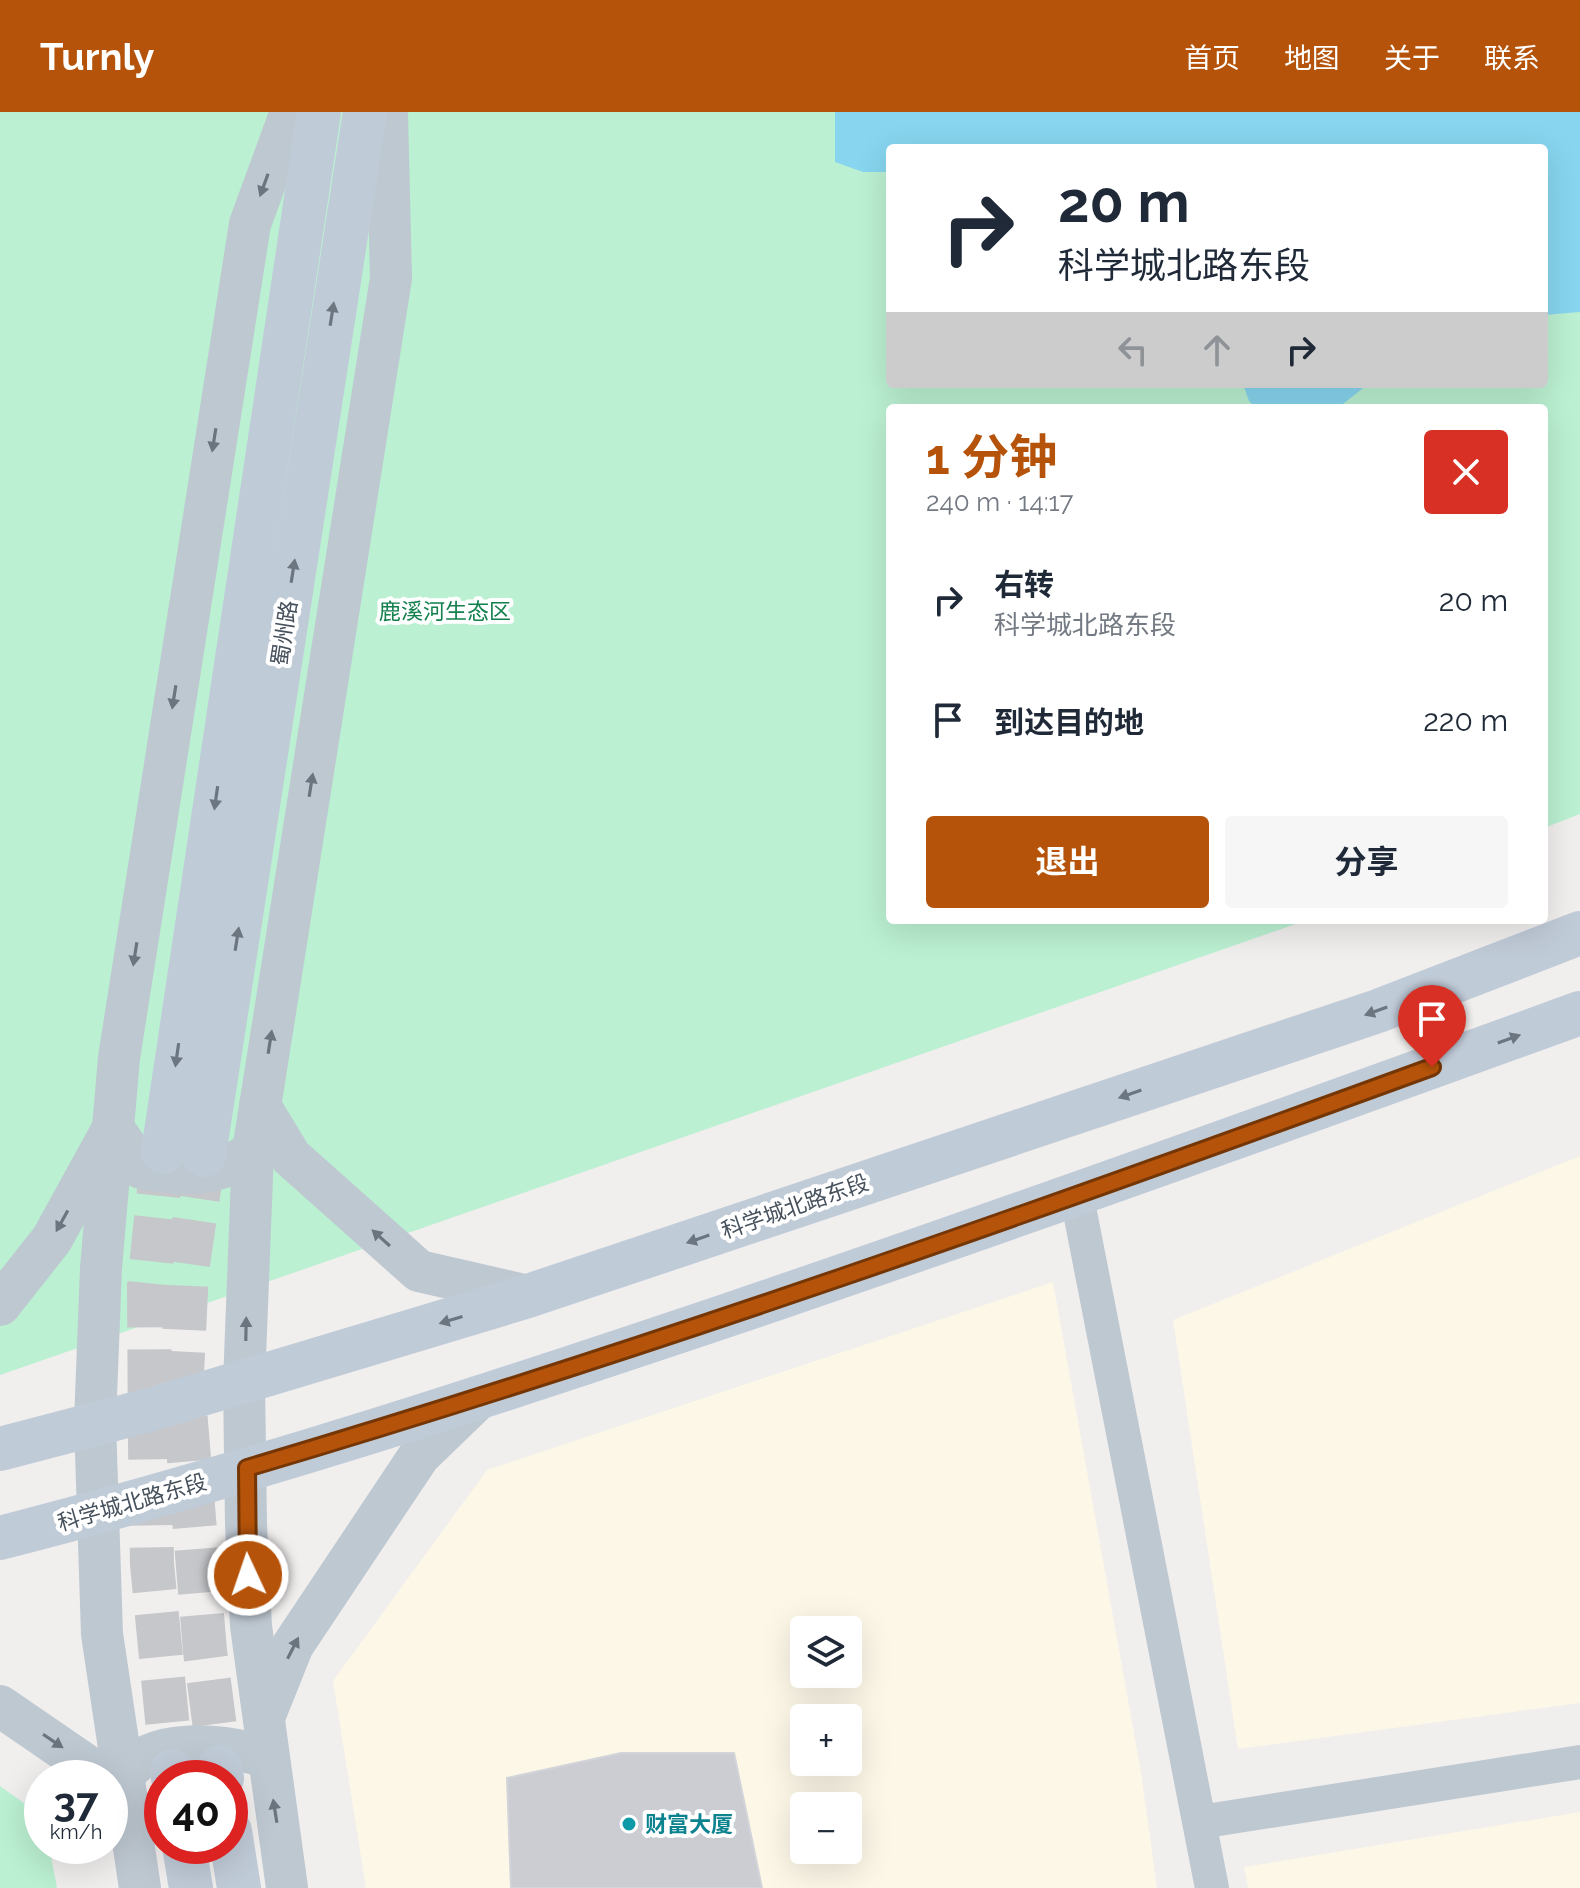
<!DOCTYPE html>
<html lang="zh">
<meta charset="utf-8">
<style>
body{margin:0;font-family:Raleway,"Noto Sans SC",sans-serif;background:#f6f6f7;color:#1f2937;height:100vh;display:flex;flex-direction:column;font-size:30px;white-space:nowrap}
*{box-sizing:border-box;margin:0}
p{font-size:26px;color:#747a83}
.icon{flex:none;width:44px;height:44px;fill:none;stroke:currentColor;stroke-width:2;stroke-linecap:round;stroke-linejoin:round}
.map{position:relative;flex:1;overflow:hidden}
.sheet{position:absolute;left:886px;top:292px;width:662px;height:520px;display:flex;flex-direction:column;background:#fff;border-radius:8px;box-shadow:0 8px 32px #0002}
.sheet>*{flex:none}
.guide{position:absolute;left:886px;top:32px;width:662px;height:244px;border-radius:8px;box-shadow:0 8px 32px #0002;background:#fff;color:#1f2937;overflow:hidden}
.tools{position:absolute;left:790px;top:1504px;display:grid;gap:16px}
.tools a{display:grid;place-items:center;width:72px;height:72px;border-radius:8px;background:#fff;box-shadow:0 8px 32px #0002;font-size:40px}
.speed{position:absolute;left:24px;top:1648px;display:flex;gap:16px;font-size:40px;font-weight:700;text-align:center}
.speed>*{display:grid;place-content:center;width:104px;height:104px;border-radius:50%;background:#fff;box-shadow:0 8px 32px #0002;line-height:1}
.speed small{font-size:20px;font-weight:400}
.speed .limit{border:12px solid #d22;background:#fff;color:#111}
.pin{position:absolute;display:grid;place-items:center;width:68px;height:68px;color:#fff;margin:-82px -34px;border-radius:50% 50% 50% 0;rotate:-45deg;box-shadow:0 0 8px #0007}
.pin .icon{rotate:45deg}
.me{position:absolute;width:88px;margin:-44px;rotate:357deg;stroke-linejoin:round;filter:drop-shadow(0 0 6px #0008)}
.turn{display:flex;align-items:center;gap:28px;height:168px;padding:0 40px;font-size:36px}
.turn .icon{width:104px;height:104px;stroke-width:2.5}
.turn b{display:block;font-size:56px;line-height:68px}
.lanes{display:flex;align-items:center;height:76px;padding:0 40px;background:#0003;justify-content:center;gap:40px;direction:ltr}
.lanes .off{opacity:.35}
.round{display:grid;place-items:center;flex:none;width:84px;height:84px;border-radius:8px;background:#f6f6f7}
.overview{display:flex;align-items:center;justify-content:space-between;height:136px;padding:0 40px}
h1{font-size:48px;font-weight:700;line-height:60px;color:#b45309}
.button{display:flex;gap:16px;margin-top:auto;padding:16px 40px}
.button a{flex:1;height:92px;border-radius:8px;background:#b45309;color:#fff;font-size:32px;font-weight:700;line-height:92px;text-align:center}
.button a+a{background:#f6f6f7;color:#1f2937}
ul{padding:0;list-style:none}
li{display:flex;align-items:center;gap:24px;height:120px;padding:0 40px}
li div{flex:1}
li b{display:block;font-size:30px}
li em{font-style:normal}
header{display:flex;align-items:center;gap:48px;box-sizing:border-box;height:112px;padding:0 40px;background:#b45309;color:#fff}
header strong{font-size:38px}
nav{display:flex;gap:44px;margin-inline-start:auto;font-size:28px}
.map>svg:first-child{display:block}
</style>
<header>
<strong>Turnly</strong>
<nav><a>首页</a><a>地图</a><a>关于</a><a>联系</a></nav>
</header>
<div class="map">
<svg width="1580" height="1776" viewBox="0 0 1580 1776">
<rect width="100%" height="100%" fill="#f1eeee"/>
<!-- commercial -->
<g fill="#fcf7e7" fill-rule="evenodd">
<path d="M1580 1044V1591L1238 1637 1173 1208Z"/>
<path d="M1053 1170 1141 1660 1157 1776H366L333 1569 487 1358ZM804 1518H848V1562H804ZM804 1606H848V1650H804ZM804 1694H848V1738H804Z"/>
<path d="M1580 1700V1776H1248L1244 1755Z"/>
</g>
<!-- green -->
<g fill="#bbf0d2" fill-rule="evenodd">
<path d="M0 0H1580V702L1544 716V296H890V808H1307L0 1263ZM890 36H1544V272H890Z"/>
<path d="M0 1674 42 1704V1734H49L57 1776H0Z"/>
</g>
<!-- water -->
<g fill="#87d5ef">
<path d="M835 0H1580V200L1544 203V36H890V60H863L835 50Z"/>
<path d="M1243 272H1368L1338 296H1256L1249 289Z"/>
</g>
<!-- building -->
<path fill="#cbcdd3" stroke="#d2d4da" stroke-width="2" d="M621 1641H734L762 1776H511L507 1666Z"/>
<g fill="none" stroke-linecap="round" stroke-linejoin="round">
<!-- secondary-tunnel -->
<g stroke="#c6c7ca" stroke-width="44" stroke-dasharray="44 22" stroke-linecap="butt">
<path d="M163 1040 149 1174 150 1334 152 1452 172 1659"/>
<path d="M204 1043 187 1159 182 1262 205 1539 220 1655"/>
</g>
<!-- minor -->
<g stroke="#bec8d1" stroke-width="34">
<path d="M1077 1085 1212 1776"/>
<path d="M1200 1710 1580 1650"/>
</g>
<!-- tertiary -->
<g stroke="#bec8d1" stroke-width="42">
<path d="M260 994 291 1045 419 1159 528 1184"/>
<path d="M0 1193 52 1127 113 1016 141 1056C186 1063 216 1067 253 1039"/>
<path d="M0 1594 105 1666"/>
<path d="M265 1603 293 1533 419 1344 478 1287"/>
<path d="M123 1665C150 1622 226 1633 267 1645"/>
<path d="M140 1776 102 1522 95 1310 101 1156 119 946 250 112 291 0"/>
<path d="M287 1776 251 1514 246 1412 244 1271 253 1039 391 166 387 0"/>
</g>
<!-- secondary -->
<g stroke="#c0cbd8" stroke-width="44">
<path d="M163 1040 319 0"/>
<path d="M204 1043 365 0"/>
<path d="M0 1337 149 1298 528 1184 1378 899 1580 821"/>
<path d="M0 1426C246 1363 488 1284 728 1203 1014 1106 1297 1004 1580 901"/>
<path d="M220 1655 222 1666"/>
<path d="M172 1659 173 1666"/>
<path d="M230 1719 239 1776"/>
<path d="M184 1734 191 1776"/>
</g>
</g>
<!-- one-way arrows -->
<defs><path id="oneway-solid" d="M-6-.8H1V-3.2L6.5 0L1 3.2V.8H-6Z" transform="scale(2)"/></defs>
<g fill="#6a757f">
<use href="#oneway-solid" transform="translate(264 73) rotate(110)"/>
<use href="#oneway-solid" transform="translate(214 328) rotate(99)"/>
<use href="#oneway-solid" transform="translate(174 585) rotate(99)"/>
<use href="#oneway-solid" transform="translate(311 673) rotate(-81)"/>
<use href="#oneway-solid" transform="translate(135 842) rotate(99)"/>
<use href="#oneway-solid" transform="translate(270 930) rotate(-81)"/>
<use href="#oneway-solid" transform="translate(62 1109) rotate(119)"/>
<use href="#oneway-solid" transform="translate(381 1126) rotate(-138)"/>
<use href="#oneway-solid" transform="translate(246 1217) rotate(-89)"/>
<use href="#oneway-solid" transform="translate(293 1536) rotate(-63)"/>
<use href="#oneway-solid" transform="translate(53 1629) rotate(34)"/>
<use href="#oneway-solid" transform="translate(275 1699) rotate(-99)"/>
</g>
<g fill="#6b7681">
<use href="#oneway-solid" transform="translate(332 202) rotate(-81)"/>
<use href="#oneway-solid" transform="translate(293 459) rotate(-81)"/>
<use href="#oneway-solid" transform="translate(216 686) rotate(98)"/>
<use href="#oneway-solid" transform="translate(237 827) rotate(-81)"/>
<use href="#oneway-solid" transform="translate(1376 899) rotate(160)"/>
<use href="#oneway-solid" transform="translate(1509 927) rotate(-20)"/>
<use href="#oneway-solid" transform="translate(177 943) rotate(98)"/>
<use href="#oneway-solid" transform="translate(1130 982) rotate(161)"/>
<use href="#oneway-solid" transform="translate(698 1127) rotate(161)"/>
<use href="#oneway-solid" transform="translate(451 1208) rotate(163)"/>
</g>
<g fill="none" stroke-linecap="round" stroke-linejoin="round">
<defs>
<path id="route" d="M248 1463 247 1356C647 1238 1040 1098 1432 955"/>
</defs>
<!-- route casing -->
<use href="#route" stroke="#753606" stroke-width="20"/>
<!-- route -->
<use href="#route" stroke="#b45309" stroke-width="14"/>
</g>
<!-- markers -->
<circle fill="#0f9aa8" stroke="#fff" stroke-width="3" cx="629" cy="1712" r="8"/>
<g text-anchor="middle" stroke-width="8" stroke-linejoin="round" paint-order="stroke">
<!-- park labels -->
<g font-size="22" fill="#14804e" stroke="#fff">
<text x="445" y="507">鹿溪河生态区</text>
</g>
<!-- street labels -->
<g font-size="22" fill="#46515c" stroke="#fff">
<text transform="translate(284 521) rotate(-81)" y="8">蜀州路</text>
<text transform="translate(795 1094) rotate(-19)" y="8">科学城北路东段</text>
<text transform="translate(132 1390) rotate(-16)" y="8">科学城北路东段</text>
</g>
<!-- culture labels -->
<g font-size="22" font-weight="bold" fill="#0d838f" stroke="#fff" text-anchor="start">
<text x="645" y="1720">财富大厦</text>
</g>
</g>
</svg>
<div class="tools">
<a><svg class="icon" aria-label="layers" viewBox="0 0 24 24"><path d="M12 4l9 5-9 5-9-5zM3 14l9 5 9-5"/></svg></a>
<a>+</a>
<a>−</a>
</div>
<div class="speed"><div>37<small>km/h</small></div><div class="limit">40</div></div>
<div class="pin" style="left:1432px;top:955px;background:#d93025"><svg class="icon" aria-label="arrive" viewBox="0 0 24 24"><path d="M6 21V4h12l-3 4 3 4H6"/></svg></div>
<svg class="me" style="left:248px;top:1463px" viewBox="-20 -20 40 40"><circle r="17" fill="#b45309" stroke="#fff" stroke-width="3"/><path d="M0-11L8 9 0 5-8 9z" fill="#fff"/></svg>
<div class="guide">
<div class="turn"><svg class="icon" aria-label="right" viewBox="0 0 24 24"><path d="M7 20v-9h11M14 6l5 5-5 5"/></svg><div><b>20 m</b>科学城北路东段</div></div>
<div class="lanes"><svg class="icon off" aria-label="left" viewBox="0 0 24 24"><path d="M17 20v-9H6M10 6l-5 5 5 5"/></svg><svg class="icon off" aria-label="ahead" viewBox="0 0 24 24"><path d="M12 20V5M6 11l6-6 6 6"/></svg><svg class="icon" aria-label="right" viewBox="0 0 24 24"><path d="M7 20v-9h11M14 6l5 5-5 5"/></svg></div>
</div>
<section class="sheet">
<div class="overview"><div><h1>1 分钟</h1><p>240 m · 14:17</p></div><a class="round" style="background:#d93025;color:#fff"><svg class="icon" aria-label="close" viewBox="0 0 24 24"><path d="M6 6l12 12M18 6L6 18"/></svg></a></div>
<ul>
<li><svg class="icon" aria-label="right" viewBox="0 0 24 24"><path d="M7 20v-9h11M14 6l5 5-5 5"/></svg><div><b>右转</b><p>科学城北路东段</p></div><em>20 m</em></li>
<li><svg class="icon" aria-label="arrive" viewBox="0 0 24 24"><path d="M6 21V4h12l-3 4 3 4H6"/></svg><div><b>到达目的地</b></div><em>220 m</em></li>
</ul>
<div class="button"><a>退出</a><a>分享</a></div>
</section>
</div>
